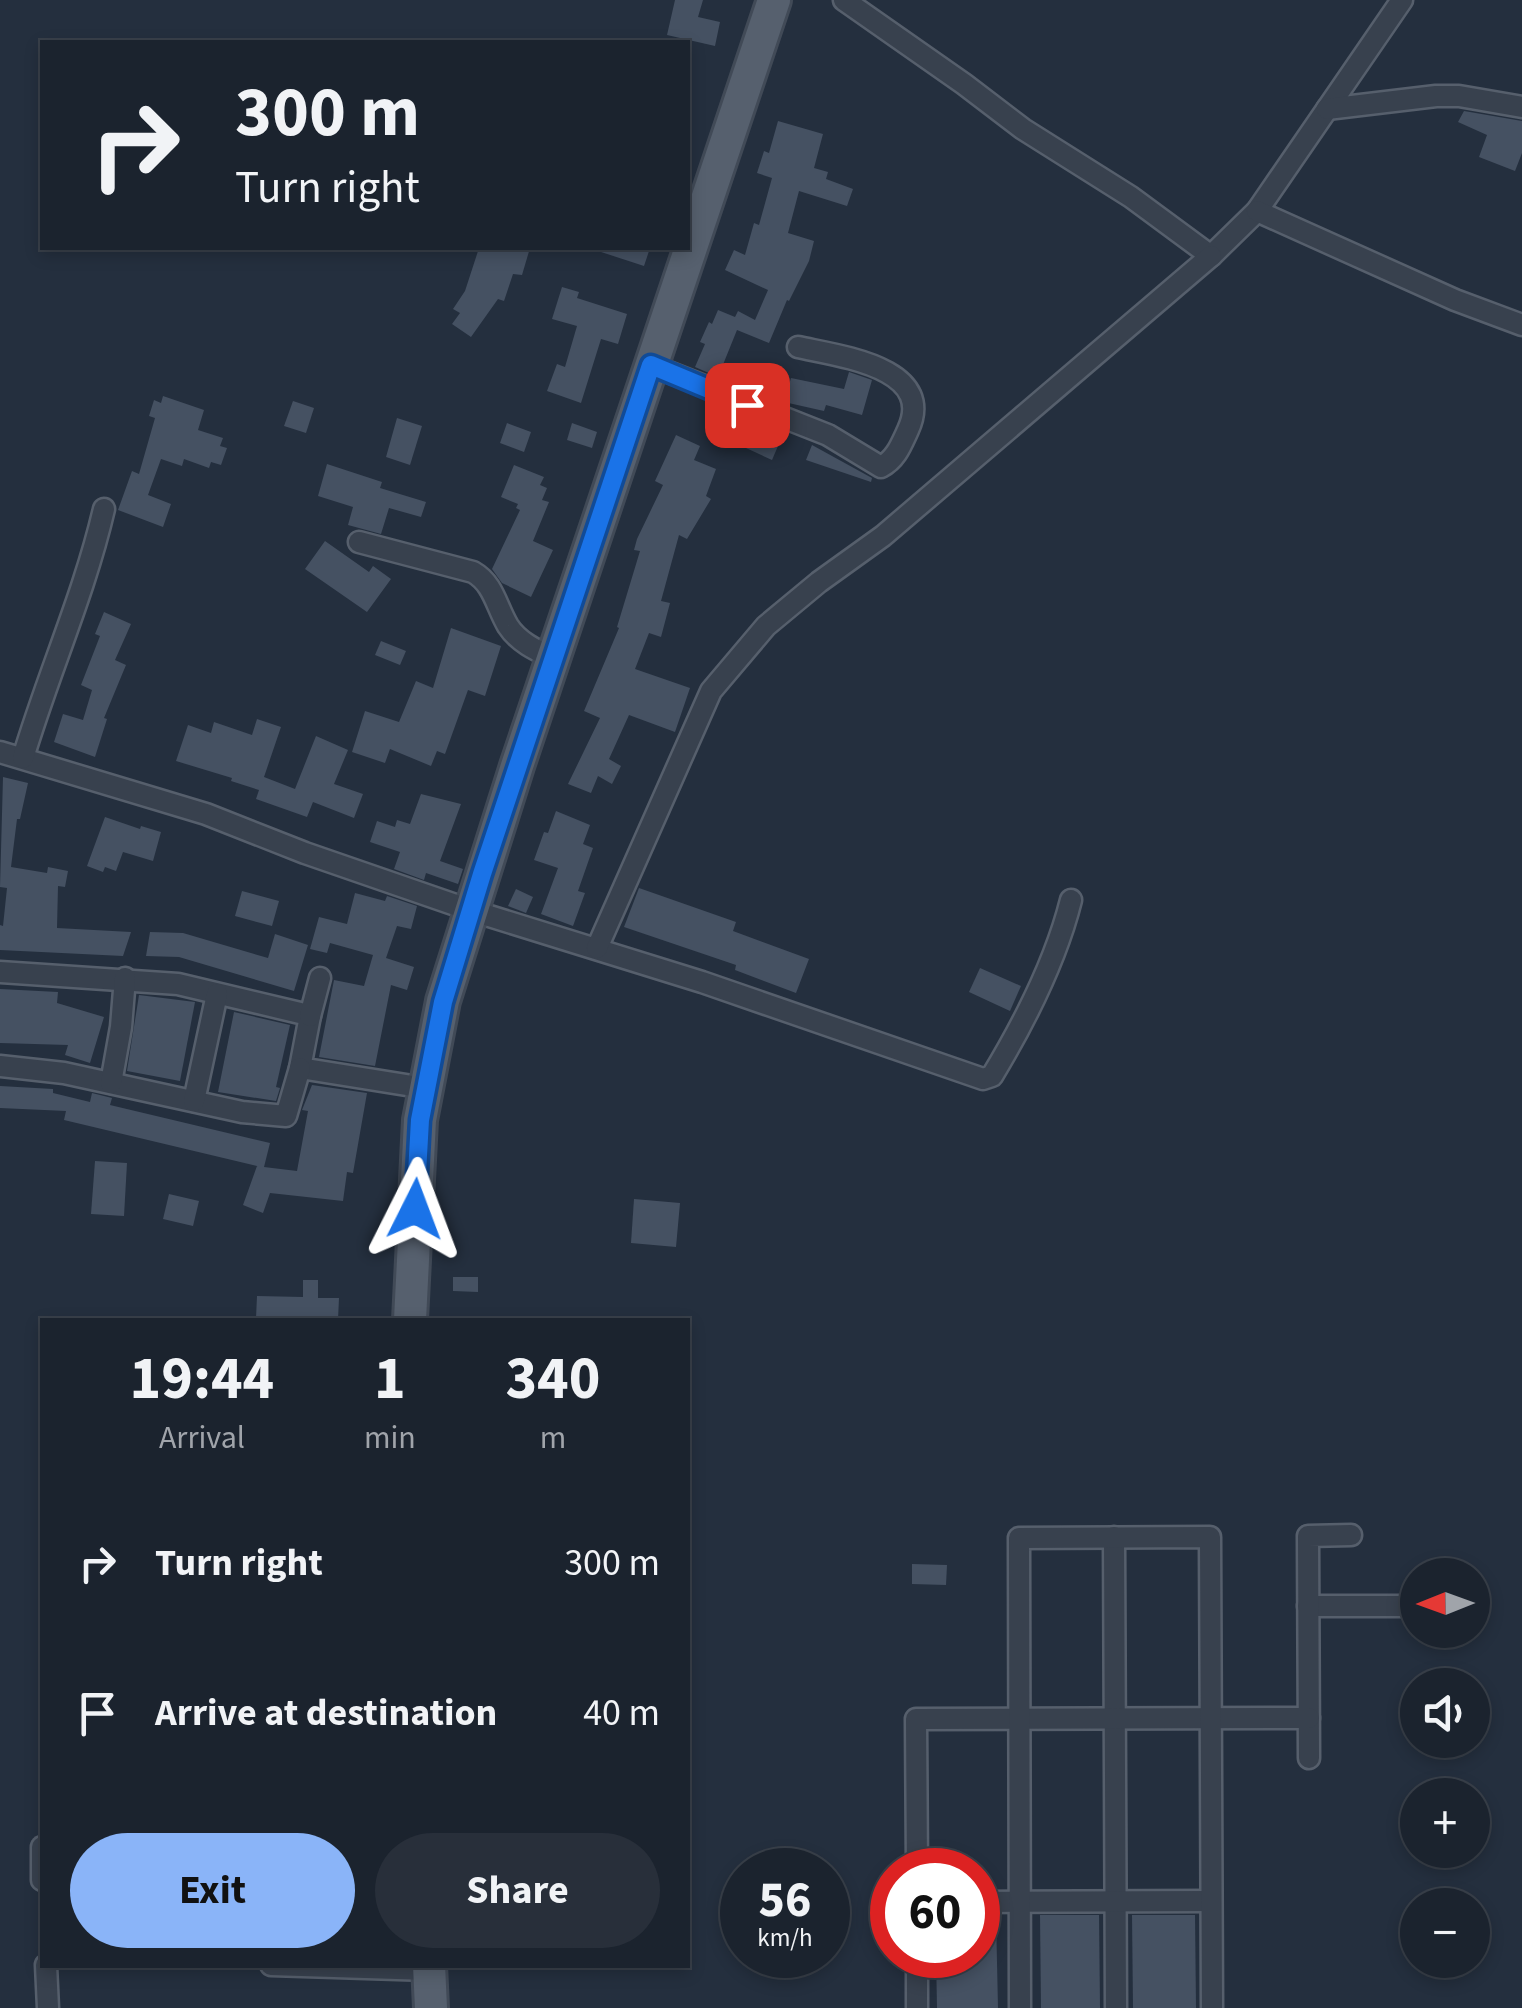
<!DOCTYPE html>
<meta charset="utf-8">
<style>
body{margin:0;font-family:"Source Sans 3",sans-serif;background:#282f3a;color:#f1f3f6;height:100vh;display:flex;flex-direction:column;font-size:38px;white-space:nowrap}
*{box-sizing:border-box;margin:0}
p{font-size:32px;color:#a0a4aa}
.icon{flex:none;width:55px;height:55px;fill:none;stroke:currentColor;stroke-width:2;stroke-linecap:round;stroke-linejoin:round}
.map{position:relative;flex:1;overflow:hidden}
.panel{position:absolute;left:40px;top:1318px;width:650px;height:650px;display:flex;flex-direction:column;background:#1b232e;border-radius:0px;box-shadow:0 5px 15px #0003,0 0 0 2px #39404a}
.panel>*{flex:none}
.top-card{position:absolute;left:40px;top:40px;width:650px;height:210px;border-radius:0px;box-shadow:0 5px 15px #0003,0 0 0 2px #39404a;background:#1b232e;color:#f1f3f6;overflow:hidden}
.needle{width:65px;rotate:269deg}
.fabs{position:absolute;left:1400px;top:1558px;display:grid;gap:20px}
.fabs a{display:grid;place-items:center;width:90px;height:90px;border-radius:50%;background:#1b232e;box-shadow:0 5px 15px #0003,0 0 0 2px #39404a;font-size:50px}
.speed{position:absolute;left:720px;top:1848px;display:flex;gap:20px;font-size:50px;font-weight:700;text-align:center}
.speed>*{display:grid;place-content:center;width:130px;height:130px;border-radius:50%;background:#1b232e;box-shadow:0 5px 15px #0003,0 0 0 2px #39404a;line-height:1}
.speed small{font-size:25px;font-weight:400}
.speed .limit{border:15px solid #d22;background:#fff;color:#111}
.pin{position:absolute;display:grid;place-items:center;width:85px;height:85px;color:#fff;margin:-42px;border-radius:20px;box-shadow:0 5px 15px #0006}
.me{position:absolute;width:110px;margin:-55px;rotate:3deg;stroke-linejoin:round;filter:drop-shadow(0 0 8px #0008)}
.turn{display:flex;align-items:center;gap:35px;height:210px;padding:0 30px;font-size:45px}
.turn .icon{width:130px;height:130px;stroke-width:2.5}
.turn b{display:block;font-size:70px;line-height:85px}
.eta{display:flex;justify-content:space-evenly;align-items:center;height:170px;text-align:center}
.eta b{font-size:60px;font-weight:700;line-height:70px}
.cta{display:flex;gap:20px;margin-top:auto;padding:20px 30px}
.cta a{flex:1;height:115px;border-radius:60px;background:#8ab4f8;color:#111;font-size:40px;font-weight:700;line-height:115px;text-align:center}
.cta a+a{background:#282f3a;color:#f1f3f6}
ul{padding:0;list-style:none}
li{display:flex;align-items:center;gap:30px;height:150px;padding:0 30px}
li div{flex:1}
li b{display:block;font-size:38px}
li em{font-style:normal}
.map>svg:first-child{display:block}
</style>
<div class="map">
<svg width="1522" height="2008" viewBox="0 0 1522 2008">
<rect width="100%" height="100%" fill="#242f3e"/>
<!-- building -->
<g fill="#455162">
<path d="M675 0H703L698 17 720 22 715 46 667 35Z"/>
<path d="M1464 111 1522 121V153L1515 171 1479 157 1487 135 1458 122Z"/>
<path d="M778 121 823 134 814 168 828 172 826 179 853 189 847 206 799 191 788 233 814 241 809 261 789 301 787 300 769 343 737 330 718 377 695 367 705 344 700 342 709 322 712 324 718 310 735 317 738 311 755 320 768 290 725 270 734 250 745 255 754 223 759 225 772 178 757 173 764 151 769 153Z"/>
<path d="M479 248H530L522 275 513 274 504 301 498 299 471 337 452 324 460 313 453 309 465 291Z"/>
<path d="M598 248H650L644 266 598 251Z"/>
<path d="M562 287 579 292 577 298 627 314 618 344 601 339 581 403 547 391 557 364 565 367 577 326 552 319Z"/>
<path d="M849 372 872 380 862 415 826 405 824 411 784 402 791 378 844 389Z"/>
<path d="M163 396 204 410 198 430 223 438 220 446 227 448 221 465 211 462 209 468 184 459 182 466 161 459 148 495 171 504 163 527 118 510 132 471 139 474 155 418 149 416 154 400 161 403Z"/>
<path d="M293 401 314 408 306 433 284 426Z"/>
<path d="M397 418 422 426 410 465 386 457Z"/>
<path d="M757 422 784 432 772 460 746 448Z"/>
<path d="M507 423 531 432 524 452 500 443Z"/>
<path d="M572 423 597 432 592 448 567 440Z"/>
<path d="M676 435 700 446 694 460 716 469 706 496 711 499 687 539 679 535 661 601 670 603 661 637 649 633 635 669 690 688 675 732 629 715 609 759 621 766 612 784 598 776 591 793 568 784 600 718 584 711 619 628 617 627 640 551 634 550 637 539 663 485 655 481Z"/>
<path d="M812 445 872 478 871 482 806 460Z"/>
<path d="M327 464 382 482 380 488 426 502 421 517 389 508 381 534 348 525 353 507 318 496Z"/>
<path d="M514 465 544 477 540 485 547 488 542 500 549 502 533 541 553 550 531 597 502 583 492 569 520 510 516 508 518 504 501 497Z"/>
<path d="M325 541 369 572 373 566 391 579 367 612 305 569Z"/>
<path d="M104 612 131 624 115 660 126 665 104 718 107 719 95 757 54 742 63 714 83 720 92 690 81 685 100 636 95 634Z"/>
<path d="M451 628 501 646 485 696 468 690 445 754 437 751 431 766 390 749 385 763 352 752 365 711 399 722 416 681 433 688Z"/>
<path d="M381 641 406 651 400 665 375 655Z"/>
<path d="M257 719 281 727 264 777 295 789 316 736 348 750 334 784 363 794 354 818 313 802 307 817 256 799 259 790 231 781 232 778 176 761 188 725 211 733 214 722 252 735Z"/>
<path d="M3 777 28 783 20 819H17L11 867 47 873 48 867 68 871 65 887 58 886 57 928 131 932 123 956 0 950V925L3 926 7 888 0 887Z"/>
<path d="M421 794 461 804 440 861 463 869 458 884 426 873 424 880 394 869 400 852 370 842 377 821 395 827 397 820 410 824Z"/>
<path d="M556 811 590 825 583 844 593 848 578 891 585 893 573 926 541 914 558 868 534 860 544 832 548 833Z"/>
<path d="M105 817 140 829 141 826 161 832 153 861 123 852 116 871 105 867 103 872 87 866Z"/>
<path d="M639 888 736 922 733 931 809 959 796 993 735 970 736 965 624 927Z"/>
<path d="M516 889 533 897 526 913 508 906Z"/>
<path d="M242 891 279 901 272 926 235 916Z"/>
<path d="M355 893 385 901 387 896 417 906 411 929 397 926 386 958 414 967 407 990 391 985 375 1066 319 1057 334 980 364 986 373 955 330 943 327 953 310 949 319 917 347 924Z"/>
<path d="M150 932 183 933 268 958 275 934 308 945 294 991 179 957 146 956Z"/>
<path d="M980 968 1021 986 1010 1011 969 992Z"/>
<path d="M0 989 58 992 57 1003 104 1017 90 1063 65 1055 68 1045 0 1043Z"/>
<path d="M139 995 195 1002 180 1081 127 1071Z"/>
<path d="M234 1012 290 1025 276 1087 280 1088 276 1101 218 1092Z"/>
<path d="M312 1085 367 1093 353 1173 347 1172 343 1201 270 1193 263 1213 243 1205 257 1166 261 1167 64 1120 66 1111 0 1108V1086L53 1089V1093L90 1102 92 1093 112 1098 110 1105 270 1143 264 1167 297 1171 308 1111 302 1110Z"/>
<path d="M95 1161 127 1163 124 1216 91 1214Z"/>
<path d="M169 1194 199 1201 193 1226 163 1219Z"/>
<path d="M634 1199 680 1203 676 1247 631 1243Z"/>
<path d="M453 1277H478V1292L453 1291Z"/>
<path d="M303 1280H318V1298H339L338 1320 256 1318 257 1296 303 1297Z"/>
<path d="M912 1564 947 1565 946 1585 912 1584Z"/>
<path d="M1040 1915H1099L1100 2008H1041Z"/>
<path d="M1132 1915H1195L1196 2008H1133Z"/>
<path d="M978 1916H996L998 2008H937L936 1955H978Z"/>
</g>
<g fill="none" stroke-linecap="round" stroke-linejoin="round">
<defs>
<g id="street">
<path d="M844 0 964 84 1023 129 1131 197 1211 256 1257 211 1402 0"/>
<path d="M1327 109 1436 96H1459L1522 107"/>
<path d="M1257 211 1455 300 1522 325"/>
<path d="M651 365 828 435 881 467C896 459 901 445 908 430 937 367 838 356 798 347"/>
<path d="M359 542 473 572C494 584 496 606 508 626 519 643 538 651 555 659"/>
<path d="M0 752 206 814 305 853 470 910 702 982 983 1079 992 1076C1024 1023 1056 960 1071 900"/>
<path d="M23 758C48 674 84 595 104 509"/>
<path d="M597 948 711 691 766 626 819 582 883 536 1211 256"/>
<path d="M0 972 178 984 300 1013 310 1016 300 1068 425 1088"/>
<path d="M310 1016 320 978"/>
<path d="M0 1066 64 1073 242 1112 286 1116 300 1068"/>
<path d="M111 1083 121 1027 125 978"/>
<path d="M194 1101 217 994"/>
<path d="M1114 1537 1116 2008"/>
<path d="M1308 1606H1418"/>
<path d="M1309 1758 1308 1536 1351 1535"/>
<path d="M42 1847V1880"/>
<path d="M917 1870 916 1719 1309 1718"/>
<path d="M978 1902 1211 1901"/>
<path d="M917 1955V2008"/>
<path d="M46 1965 48 2008"/>
<path d="M271 1965 429 1970"/>
<path d="M1020 2008 1019 1538 1210 1537 1212 2008"/>
</g>
<g id="primary">
<path d="M410 1320 420 1120 443 1001 517 766 774 0"/>
<path d="M429 1965 431 2008"/>
</g>
</defs>
<!-- street casing -->
<use href="#street" stroke="#565f6c" stroke-width="25"/>
<!-- primary casing -->
<use href="#primary" stroke="#414a57" stroke-width="38"/>
<!-- street -->
<use href="#street" stroke="#38414e" stroke-width="20"/>
<!-- primary -->
<use href="#primary" stroke="#56606e" stroke-width="32"/>
</g>
<g fill="none" stroke-linecap="round" stroke-linejoin="round">
<defs>
<path id="route" d="M415 1209 420 1120 443 1002 482 874 651 365 747 405"/>
</defs>
<!-- route casing -->
<use href="#route" stroke="#114b97" stroke-width="25"/>
<!-- route -->
<use href="#route" stroke="#1a73e8" stroke-width="18"/>
</g>
</svg>
<div class="fabs">
<a><svg class="needle" viewBox="-14 -14 28 28"><path d="M0-13l5 13h-10z" fill="#e53935"/><path d="M0 13l5-13h-10z" fill="#a0a4aa"/></svg></a>
<a><svg class="icon" aria-label="sound" viewBox="0 0 24 24"><path d="M4 9h4l5-4v14l-5-4H4zM17 9q2 3 0 6"/></svg></a>
<a>+</a>
<a>−</a>
</div>
<div class="speed"><div>56<small>km/h</small></div><div class="limit">60</div></div>
<div class="pin" style="left:747px;top:405px;background:#d93025"><svg class="icon" aria-label="arrive" viewBox="0 0 24 24"><path d="M6 21V4h12l-3 4 3 4H6"/></svg></div>
<svg class="me" style="left:415px;top:1209px" viewBox="-20 -20 40 40"><path d="M0-17L14 15 0 8-14 15z" fill="#1a73e8" stroke="#fff" stroke-width="4"/></svg>
<div class="top-card">
<div class="turn"><svg class="icon" aria-label="right" viewBox="0 0 24 24"><path d="M7 20v-9h11M14 6l5 5-5 5"/></svg><div><b>300 m</b>Turn right</div></div>
</div>
<section class="panel">
<div class="eta">
<div><b>19:44</b><p>Arrival</p></div>
<div><b>1</b><p>min</p></div>
<div><b>340</b><p>m</p></div>
</div>
<ul>
<li><svg class="icon" aria-label="right" viewBox="0 0 24 24"><path d="M7 20v-9h11M14 6l5 5-5 5"/></svg><div><b>Turn right</b></div><em>300 m</em></li>
<li><svg class="icon" aria-label="arrive" viewBox="0 0 24 24"><path d="M6 21V4h12l-3 4 3 4H6"/></svg><div><b>Arrive at destination</b></div><em>40 m</em></li>
</ul>
<div class="cta"><a>Exit</a><a>Share</a></div>
</section>
</div>
